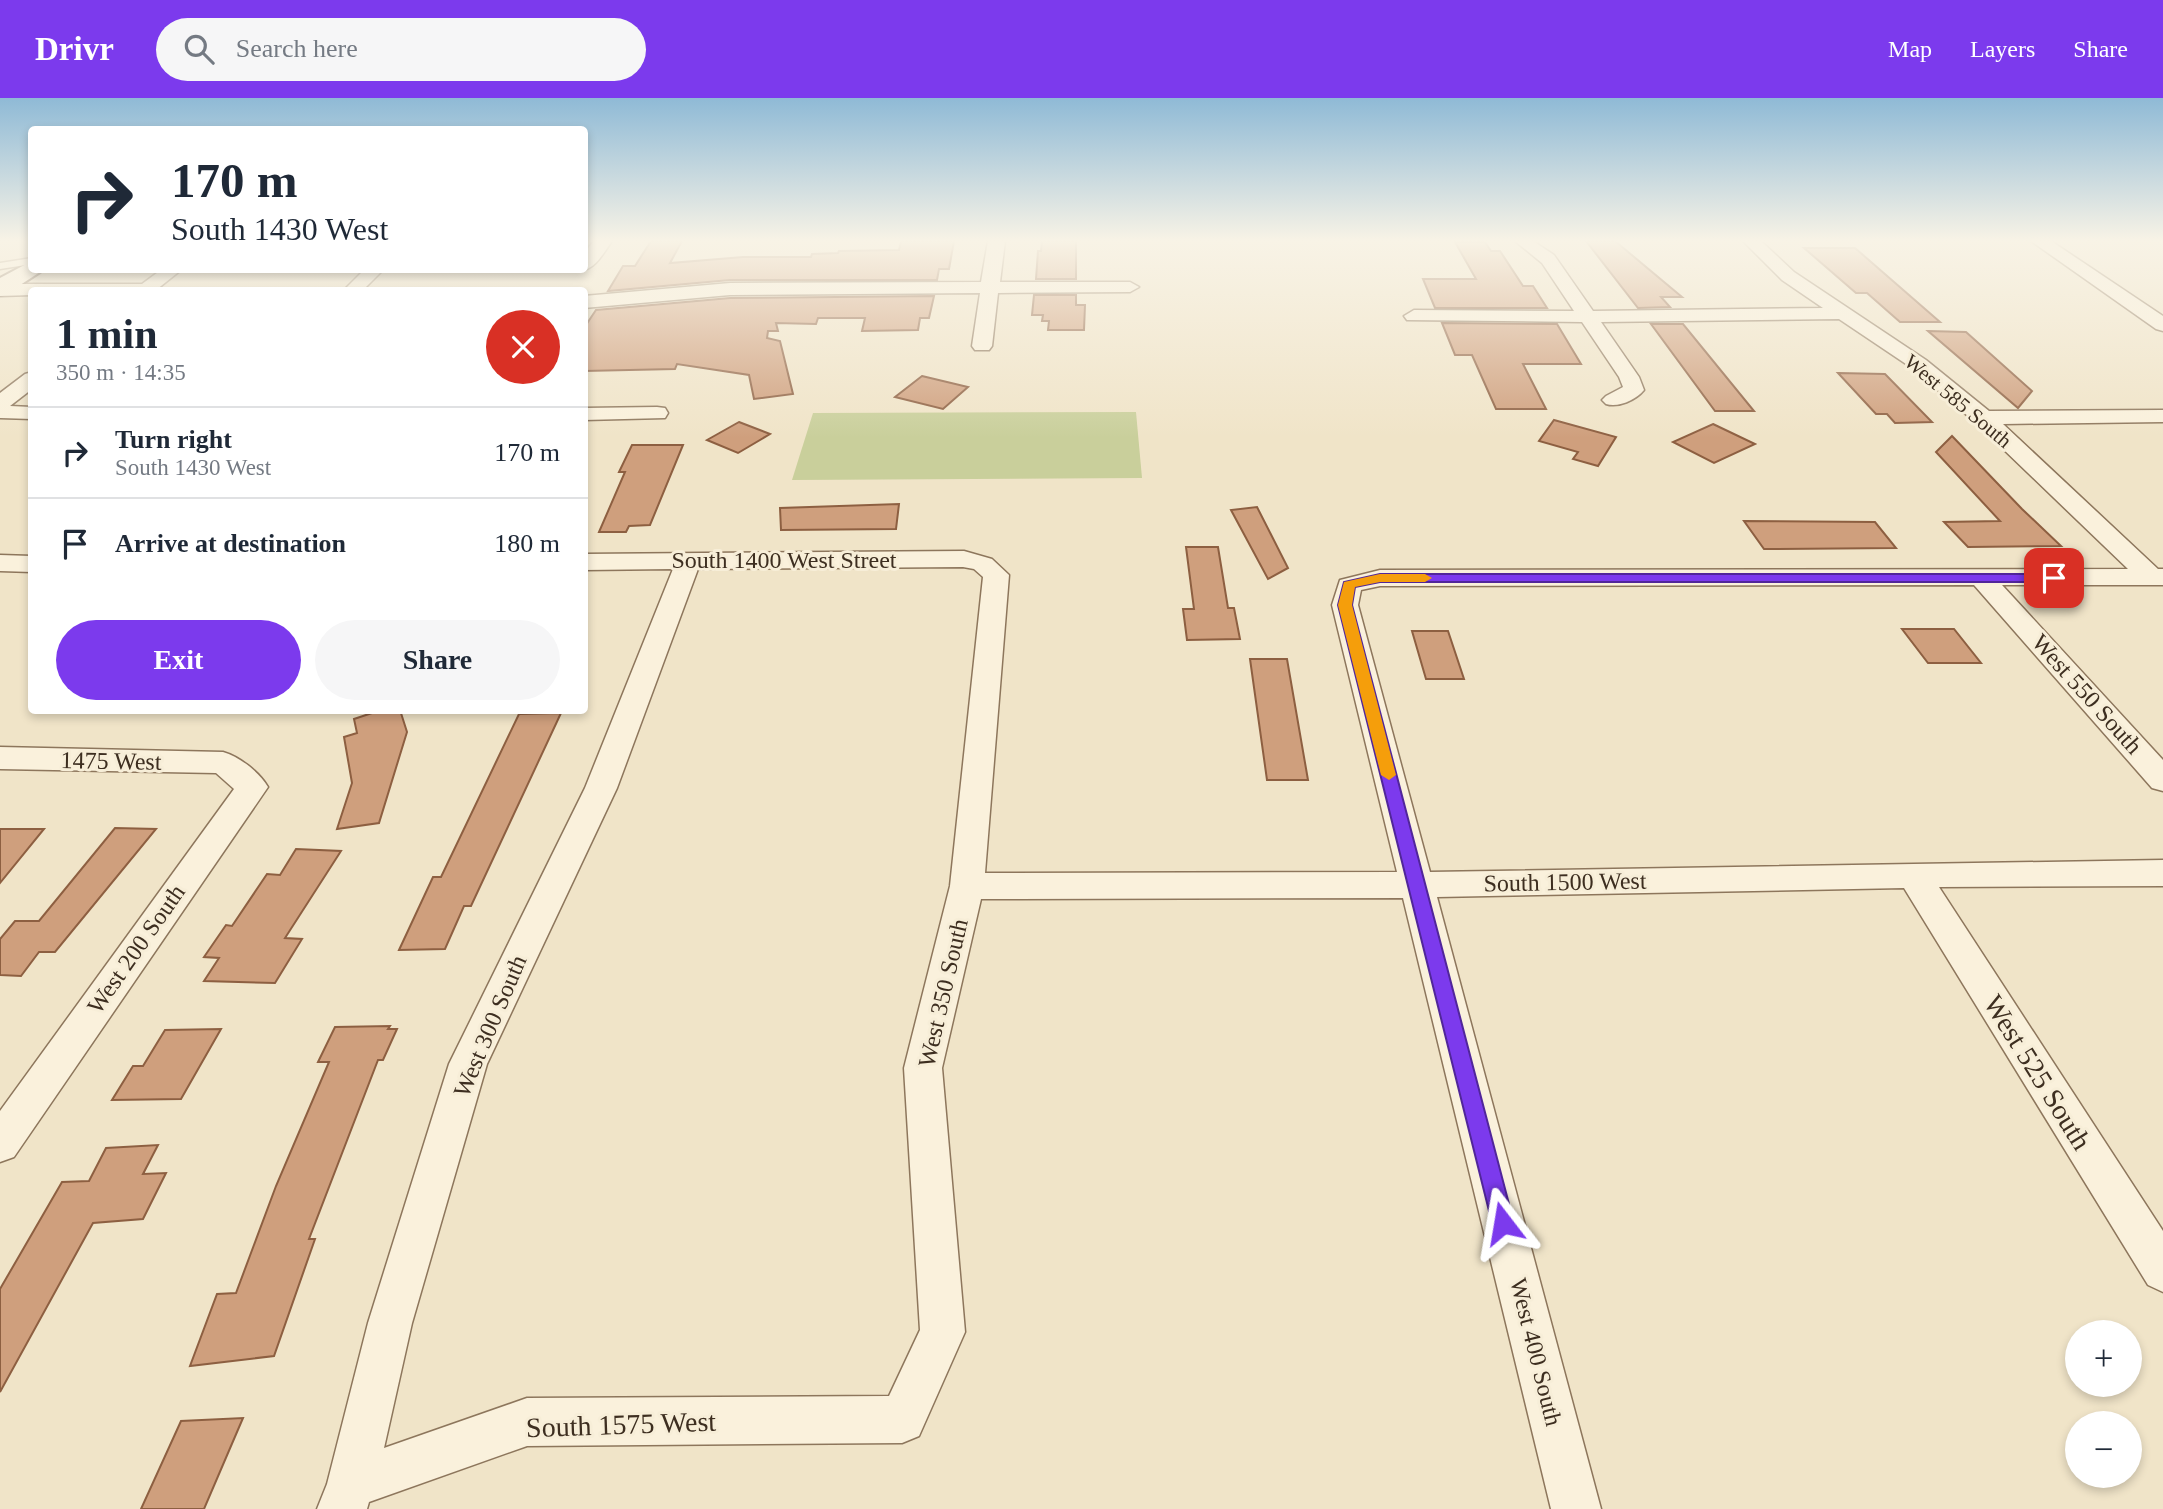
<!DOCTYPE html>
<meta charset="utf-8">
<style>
body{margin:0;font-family:"Times New Roman",serif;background:#f6f6f7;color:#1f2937;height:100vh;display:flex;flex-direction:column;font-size:26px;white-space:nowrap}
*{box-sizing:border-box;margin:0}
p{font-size:23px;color:#747a83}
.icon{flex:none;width:38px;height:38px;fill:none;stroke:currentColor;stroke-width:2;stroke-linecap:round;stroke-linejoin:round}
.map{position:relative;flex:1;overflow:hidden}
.side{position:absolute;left:28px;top:189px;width:560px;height:427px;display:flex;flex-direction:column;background:#fff;border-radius:7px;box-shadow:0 4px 10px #0003}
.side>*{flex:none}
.top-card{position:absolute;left:28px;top:28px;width:560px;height:147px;border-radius:7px;box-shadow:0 4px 10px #0003;background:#fff;color:#1f2937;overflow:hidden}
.tools{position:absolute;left:2065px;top:1222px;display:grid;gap:14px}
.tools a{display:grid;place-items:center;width:77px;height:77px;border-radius:50%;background:#fff;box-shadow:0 4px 10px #0003;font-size:35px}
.pin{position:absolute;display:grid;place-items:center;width:60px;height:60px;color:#fff;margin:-30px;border-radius:14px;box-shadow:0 4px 10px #0006}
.me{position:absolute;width:77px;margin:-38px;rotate:346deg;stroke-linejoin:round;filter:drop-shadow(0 0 5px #0008)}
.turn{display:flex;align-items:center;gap:24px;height:147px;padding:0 28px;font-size:32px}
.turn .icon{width:91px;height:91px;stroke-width:2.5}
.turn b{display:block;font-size:49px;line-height:60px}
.round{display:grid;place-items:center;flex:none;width:74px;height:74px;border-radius:37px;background:#f6f6f7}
.head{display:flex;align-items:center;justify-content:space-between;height:119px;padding:0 28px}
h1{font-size:42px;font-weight:700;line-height:52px}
.button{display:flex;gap:14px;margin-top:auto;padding:14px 28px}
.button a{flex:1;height:80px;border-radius:42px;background:#7c3aed;color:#fff;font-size:28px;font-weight:700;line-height:80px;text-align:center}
.button a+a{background:#f6f6f7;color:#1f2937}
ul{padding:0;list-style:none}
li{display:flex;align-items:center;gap:21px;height:91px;padding:0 28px;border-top:2px solid #e0e1e3}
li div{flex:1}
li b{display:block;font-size:26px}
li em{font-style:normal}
header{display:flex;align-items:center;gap:42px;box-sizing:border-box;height:98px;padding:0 35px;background:#7c3aed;color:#fff}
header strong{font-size:33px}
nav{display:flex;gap:38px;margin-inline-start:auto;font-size:24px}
.search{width:490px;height:63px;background:#f6f6f7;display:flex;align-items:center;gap:18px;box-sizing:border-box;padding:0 24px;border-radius:38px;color:#747a83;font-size:26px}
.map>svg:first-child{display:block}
</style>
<header>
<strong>Drivr</strong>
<div class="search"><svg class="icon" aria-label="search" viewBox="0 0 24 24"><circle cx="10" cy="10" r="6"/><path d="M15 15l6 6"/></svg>Search here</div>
<nav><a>Map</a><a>Layers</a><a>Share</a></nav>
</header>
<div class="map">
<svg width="2163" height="1411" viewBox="0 0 2163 1411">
<rect width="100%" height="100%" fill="#f0e4c8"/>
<!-- green -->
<path fill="#c9cf9b" d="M1136 314 1142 380 792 382 813 315Z"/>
<!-- building -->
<g fill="#cf9f7d" stroke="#8d5f41" stroke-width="2">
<path d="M651 143H682L670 165 743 159H811L812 156 838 155 839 153 899 152 901 143H954L949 171H939L937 182H730L608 193 623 168H635Z"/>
<path d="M1042 143H1076V181H1036L1038 153H1041Z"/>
<path d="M1586 143H1615L1682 199H1661L1670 209 1638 210Z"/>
<path d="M1455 144H1485L1491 153H1500L1523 188H1533L1547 210H1435L1423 181H1476Z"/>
<path d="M1804 150H1855L1940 224H1900L1867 195H1856Z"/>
<path d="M1034 197H1076V207H1085L1084 232H1048L1049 223H1042L1043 217H1032Z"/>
<path d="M934 198 929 220H920L918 232 862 233 865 220H818L816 226 776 225 778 233H768L767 240 780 243 793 296 754 301 749 277 677 266 675 271 584 273V230L596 212 730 200Z"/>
<path d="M1442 225 1557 226 1581 266H1523L1546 311H1496L1472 257H1455Z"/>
<path d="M1651 226H1683L1754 313H1715Z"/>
<path d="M1928 233 1966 234 2032 293 2018 310Z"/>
<path d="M1838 275 1885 276 1932 324 1895 325 1887 316H1876Z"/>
<path d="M922 278 968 289 943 311 895 299Z"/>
<path d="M1554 322 1616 339 1598 368 1573 361 1578 354 1539 343Z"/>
<path d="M739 324 770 336 738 355 707 342Z"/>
<path d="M1713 326 1755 346 1714 365 1673 344Z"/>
<path d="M1952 338 2022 411 2061 448 1968 449 1944 424 2000 423 1936 354Z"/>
<path d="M632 347H683L650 427 629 428 626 434H599L625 374H619Z"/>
<path d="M899 406 896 431 781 432 780 410Z"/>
<path d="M1257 409 1288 470 1268 481 1231 412Z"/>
<path d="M1744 423 1875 424 1896 450 1764 451Z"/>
<path d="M1186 449H1218L1228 510H1234L1240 541 1187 542 1183 511H1194Z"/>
<path d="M1902 531H1954L1981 565H1928Z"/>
<path d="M1412 533H1448L1464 581H1426Z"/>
<path d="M1250 561H1287L1308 682H1267Z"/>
<path d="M381 612H400L407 634 379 725 337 731 352 685 344 639 357 635 354 621Z"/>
<path d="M561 615 471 808H464L445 851 399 852 433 779H441L519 616Z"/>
<path d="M115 730 156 731 55 854H39L21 878 0 877V841L15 823H39Z"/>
<path d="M0 731H44L0 785Z"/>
<path d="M296 751 341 753 285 840 302 841 275 885 204 883 219 860 204 859 226 827 232 828 267 776 280 777Z"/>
<path d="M390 928 388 931H397L383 962H378L309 1141H315L274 1258 190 1268 217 1196 236 1195 276 1088 329 964H318L335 929Z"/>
<path d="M221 931 181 1001 112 1002 133 968H143L165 932Z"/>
<path d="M158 1047 143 1076 166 1075 143 1121 93 1125 0 1294V1191L62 1084 89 1083 106 1050Z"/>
<path d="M243 1320 204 1411H141L181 1323Z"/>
</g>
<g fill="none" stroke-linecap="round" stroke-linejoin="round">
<defs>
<path id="service" d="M32 160V166L0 171V165Z"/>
<g id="minor">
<path d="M594 143H612C604 154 595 172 581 172H584V155Z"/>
<path d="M988 143H1005L1000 184H1130L1139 189 1130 194 998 195 992 248 989 252H975L972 248 980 195 730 197 584 210V198L730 185 981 184Z"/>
<path d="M1515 143H1533L1554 157 1593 213 1823 210 1782 182 1743 143H1761L1794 174 1926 262 1989 313 2163 312V324L2003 326 2158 471H2163V487H2002L2163 662V693L2152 690 1974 487 1380 488 1361 492 1358 507 1430 774 2163 762V788L1939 789 2163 1133V1194L2148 1187 1904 790 1437 799 1601 1411H1551L1403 800 981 801 942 970 965 1234 919 1338 902 1345 527 1348 369 1404 367 1411H317L327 1386 368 1225 449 966 585 690 673 471 584 472V456L964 453 992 461 1009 477 985 775 1397 774 1332 507 1340 482 1380 472 2128 471 1976 325 1912 270 1839 221 1601 224 1639 279 1644 292C1636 302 1618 310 1606 306L1602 302 1606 298 1623 289 1619 279 1582 224 1407 222 1404 218 1414 212 1574 213 1542 165ZM963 469 974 471 983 479 950 788 904 970 920 1232 889 1298 527 1300 384 1350 412 1225 487 966 617 690 698 471Z"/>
<path d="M2031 143H2051L2163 218V233L2156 231Z"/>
<path d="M161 172H181L156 192H32V197L0 198V186H142Z"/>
<path d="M364 172H383L363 192H344Z"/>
<path d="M32 274V291L10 308 32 309V321L0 320V295L25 276Z"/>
<path d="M657 309 665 310 668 315 665 320 584 322V310Z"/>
<path d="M0 457 32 458V474L0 473Z"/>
<path d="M0 649 223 654C240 659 259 674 268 689L14 1059 0 1064V1013L234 691 216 675 0 671Z"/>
</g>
<path id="secondary" d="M32 163V172H41L40 174 8 195 0 197V180Z"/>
</defs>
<!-- service casing -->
<use href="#service" stroke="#8d765c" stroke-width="3"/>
<!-- minor casing -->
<use href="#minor" stroke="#8d765c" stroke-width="3"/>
<!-- secondary casing -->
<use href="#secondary" stroke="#6f573f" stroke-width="4"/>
<!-- service -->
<use href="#service" fill="#faf1dc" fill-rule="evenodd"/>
<!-- minor -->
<use href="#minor" fill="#faf1dc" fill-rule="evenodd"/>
<!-- secondary -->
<use href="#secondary" fill="#faf1dc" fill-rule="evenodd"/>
</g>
<!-- sky -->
<linearGradient id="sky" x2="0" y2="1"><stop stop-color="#8fbad6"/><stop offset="0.42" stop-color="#f8f3e6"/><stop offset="1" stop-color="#f8f3e6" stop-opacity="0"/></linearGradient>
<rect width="2163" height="340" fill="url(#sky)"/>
<!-- route -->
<path fill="#7c3aed" stroke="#51269a" stroke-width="2" d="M1380 476H2054L2061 480 2054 484H1380L1355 489 1352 507 1514 1125 1510 1132 1503 1135 1495 1132 1492 1125 1338 507 1344 484Z"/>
<!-- slow -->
<path fill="#f59e0b" d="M1380 476H1425L1432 480 1425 484H1380L1355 489 1352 507 1396 677 1389 682 1381 677 1338 507 1344 484Z"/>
<g text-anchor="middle" stroke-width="6" stroke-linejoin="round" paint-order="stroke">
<!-- far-street labels -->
<g font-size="21" fill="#3d2e20" stroke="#f7eed8">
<text transform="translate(1958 303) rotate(40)" y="7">West 585 South</text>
</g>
<!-- street labels -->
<g font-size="24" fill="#3d2e20" stroke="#f7eed8">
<text x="784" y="470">South 1400 West Street</text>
<text transform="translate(2087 596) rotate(48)" y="8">West 550 South</text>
<text transform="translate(111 663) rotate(1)" y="8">1475 West</text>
<text transform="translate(1565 784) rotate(-1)" y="8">South 1500 West</text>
<text transform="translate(136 851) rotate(-55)" y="8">West 200 South</text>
<text transform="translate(943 895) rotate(-77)" y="8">West 350 South</text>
<text transform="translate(490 928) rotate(-67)" y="8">West 300 South</text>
<text transform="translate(1536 1254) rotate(76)" y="8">West 400 South</text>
</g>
<!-- near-street labels -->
<g font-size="28" fill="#3d2e20" stroke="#f7eed8">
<text transform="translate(2038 974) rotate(58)" y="10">West 525 South</text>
<text transform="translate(621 1326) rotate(-2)" y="10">South 1575 West</text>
</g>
</g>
</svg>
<div class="tools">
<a>+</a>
<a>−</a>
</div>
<div class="pin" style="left:2054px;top:480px;background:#d93025"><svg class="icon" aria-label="arrive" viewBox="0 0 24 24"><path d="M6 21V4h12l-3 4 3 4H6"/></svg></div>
<svg class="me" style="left:1503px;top:1125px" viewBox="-20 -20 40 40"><path d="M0-17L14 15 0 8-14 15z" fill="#7c3aed" stroke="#fff" stroke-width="4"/></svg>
<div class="top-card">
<div class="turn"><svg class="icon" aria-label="right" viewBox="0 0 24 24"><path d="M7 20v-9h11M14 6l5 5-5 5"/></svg><div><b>170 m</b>South 1430 West</div></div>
</div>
<section class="side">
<div class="head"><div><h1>1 min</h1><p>350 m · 14:35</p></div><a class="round" style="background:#d93025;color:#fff"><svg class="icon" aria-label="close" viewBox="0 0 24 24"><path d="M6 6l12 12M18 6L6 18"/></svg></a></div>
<ul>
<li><svg class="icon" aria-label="right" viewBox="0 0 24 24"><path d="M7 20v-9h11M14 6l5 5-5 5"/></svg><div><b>Turn right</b><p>South 1430 West</p></div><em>170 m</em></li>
<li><svg class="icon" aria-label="arrive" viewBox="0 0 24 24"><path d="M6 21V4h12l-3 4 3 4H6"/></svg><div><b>Arrive at destination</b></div><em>180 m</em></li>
</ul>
<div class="button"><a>Exit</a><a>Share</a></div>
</section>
</div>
